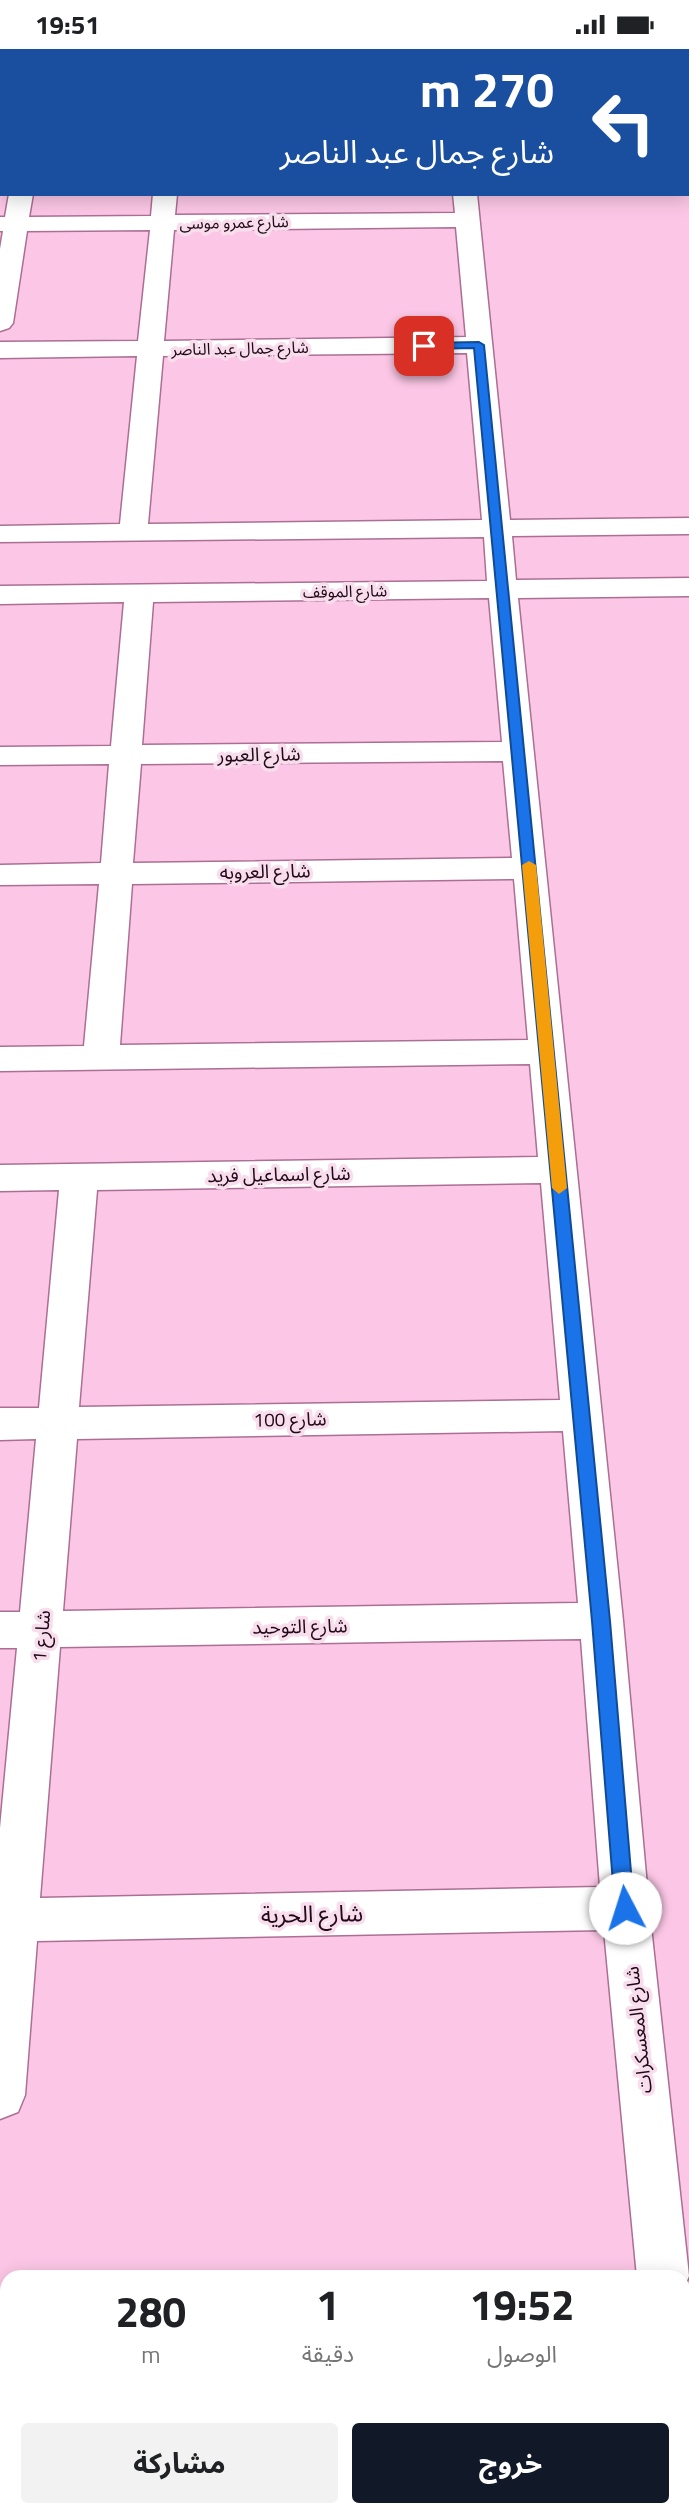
<!DOCTYPE html>
<html lang="ar">
<meta charset="utf-8">
<style>
body{margin:0;font-family:"Titillium Web","Noto Sans Arabic",sans-serif;background:#f2f2f2;color:#202124;direction:rtl;height:100vh;display:flex;flex-direction:column;font-size:26px;white-space:nowrap}
*{box-sizing:border-box;margin:0}
p{font-size:23px;color:#757577}
.icon{flex:none;width:38px;height:38px;fill:none;stroke:currentColor;stroke-width:2;stroke-linecap:round;stroke-linejoin:round}
.map{position:relative;flex:1;overflow:hidden;direction:ltr}
.details{position:absolute;left:0px;top:2221px;width:690px;height:247px;display:flex;flex-direction:column;background:#fff;border-radius:21px 21px 0 0;box-shadow:0 4px 18px #0003;direction:rtl}
.details>*{flex:none}
.top-card{position:absolute;left:0px;top:0px;width:690px;height:147px;box-shadow:0 4px 18px #0003;direction:rtl;background:#1a4fa0;color:#fff;overflow:hidden}
.pin{position:absolute;display:grid;place-items:center;width:60px;height:60px;color:#fff;margin:-30px;border-radius:14px;box-shadow:0 4px 10px #0006}
.me{position:absolute;width:77px;margin:-38px;rotate:355deg;stroke-linejoin:round;filter:drop-shadow(0 0 5px #0008)}
.turn{display:flex;align-items:center;gap:24px;height:147px;padding:0 21px;font-size:32px}
.turn .icon{width:91px;height:91px;stroke-width:2.5}
.turn b{display:block;font-size:49px;line-height:60px}
.eta{display:flex;justify-content:space-evenly;align-items:center;height:119px;text-align:center}
.eta b{font-size:42px;font-weight:700;line-height:49px}
.cta{display:flex;gap:14px;margin-top:auto;padding:14px 21px}
.cta a{flex:1;height:80px;border-radius:7px;background:#111827;color:#fff;font-size:28px;font-weight:700;line-height:80px;text-align:center}
.cta a+a{background:#f2f2f2;color:#202124}
.status{display:flex;justify-content:space-between;align-items:center;height:49px;padding:0 35px;background:#fff;direction:ltr}
.status svg{height:19px;fill:currentColor}
.map>svg:first-child{display:block}
</style>
<div class="status"><b>19:51</b><svg viewBox="0 0 49 12"><path d="M0 12V9h3v3zM5 12V6h3v6zM10 12V3h3v9zM15 12V0h3v12zM26 1h20v11H26zM47 4h2v5h-2z"/></svg></div>
<div class="map">
<svg width="689" height="2466" viewBox="0 0 689 2466">
<rect width="100%" height="100%" fill="#fcc7e6"/>
<g fill="none" stroke-linecap="round" stroke-linejoin="round">
<defs>
<g id="minor">
<rect x="35" y="0" width="22" height="2"/>
<rect x="167" y="0" width="22" height="2"/>
<rect x="440" y="0" width="22" height="2"/>
<path d="M575 0H602L573 2Z"/>
<rect x="0" y="43" width="2" height="14"/>
<rect x="0" y="102" width="2" height="14"/>
<rect x="688" y="103" width="1" height="14"/>
<path d="M9 145H33L29 168 151 167 153 145H177L175 166 455 164 453 145H477L510 471 689 469V485L512 487 516 531 689 529V547L518 549 623 1572 649 1859 689 2227 682 2244V2228H637L604 1881 37 1892 25 2046 18 2063 0 2070V1779L17 1599H0V1563H20L36 1390 0 1391V1359H39L59 1141 0 1142V1116L538 1108 530 1015 0 1022V998L84 997 99 835 0 836V816L101 814 109 715 0 716V698L111 697 124 553 0 555V537L487 532 484 488 0 493V477L120 475 137 307 0 309V293L138 292 150 181 27 182 13 274 9 279 0 282V200L3 182H0V168H5ZM456 178 466 288 164 292 174 181ZM467 304 482 471 148 475 163 307ZM489 549 502 693 142 696 153 553ZM503 712 512 809 133 814 141 715ZM514 830 528 991 120 996 132 835ZM541 1134 560 1351 79 1358 97 1141ZM563 1382 578 1554 63 1562 77 1390ZM581 1590 600 1838 40 1849 60 1598Z"/>
<rect x="0" y="2272" width="7" height="54"/>
<path d="M682 2393 689 2395V2466H659V2460H682Z"/>
</g>
</defs>
<!-- minor casing -->
<use href="#minor" stroke="#ab6f94" stroke-width="3"/>
<!-- minor -->
<use href="#minor" fill="#fff" fill-rule="evenodd"/>
</g>
<!-- route -->
<path fill="#1a73e8" stroke="#114b97" stroke-width="2" d="M479 293 484 296 610 1572 634 1859 631 1865 625 1868 618 1865 615 1859 592 1572 474 299 424 300 419 297 424 294Z"/>
<!-- slow -->
<path fill="#f59e0b" d="M529 812 536 816 567 1139 559 1145 552 1139 522 816Z"/>
<g text-anchor="middle" stroke-width="7" stroke-linejoin="round" paint-order="stroke">
<!-- far-street labels -->
<g font-size="16" fill="#200918" stroke="#f8dded">
<text transform="translate(234 173) rotate(-1)" y="6">شارع عمرو موسى</text>
<text transform="translate(240 299) rotate(-1)" y="6">شارع جمال عبد الناصر</text>
<text transform="translate(345 542) rotate(-1)" y="6">شارع الموقف</text>
</g>
<!-- street labels -->
<g font-size="19" fill="#200918" stroke="#f8dded">
<text transform="translate(259 705) rotate(-1)" y="7">شارع العبور</text>
<text transform="translate(265 822) rotate(-1)" y="7">شارع العروبه</text>
<text transform="translate(279 1125) rotate(-1)" y="7">شارع اسماعيل فريد</text>
<text transform="translate(290 1370) rotate(-1)" y="7">شارع 100</text>
<text transform="translate(300 1577) rotate(-1)" y="7">شارع التوحيد</text>
<text transform="translate(41 1587) rotate(-85)" y="7">شارع 1</text>
<text transform="translate(638 1981) rotate(-96)" y="7">شارع المعسكرات</text>
</g>
<!-- near-street labels -->
<g font-size="23" fill="#200918" stroke="#f8dded">
<text transform="translate(312 1865) rotate(-1)" y="8">شارع الحرية</text>
</g>
</g>
</svg>
<div class="pin" style="left:424px;top:297px;background:#d93025"><svg class="icon" aria-label="arrive" viewBox="0 0 24 24"><path d="M6 21V4h12l-3 4 3 4H6"/></svg></div>
<svg class="me" style="left:625px;top:1859px" viewBox="-20 -20 40 40"><circle r="19" fill="#fff"/><path d="M0-13L10 11 0 6-10 11z" fill="#1a73e8"/></svg>
<div class="top-card">
<div class="turn"><svg class="icon" aria-label="left" viewBox="0 0 24 24"><path d="M17 20v-9H6M10 6l-5 5 5 5"/></svg><div><b>270 m</b>شارع جمال عبد الناصر</div></div>
</div>
<section class="details">
<div class="eta">
<div><b>19:52</b><p>الوصول</p></div>
<div><b>1</b><p>دقيقة</p></div>
<div><b>280</b><p>m</p></div>
</div>
<div class="cta"><a>خروج</a><a>مشاركة</a></div>
</section>
</div>
